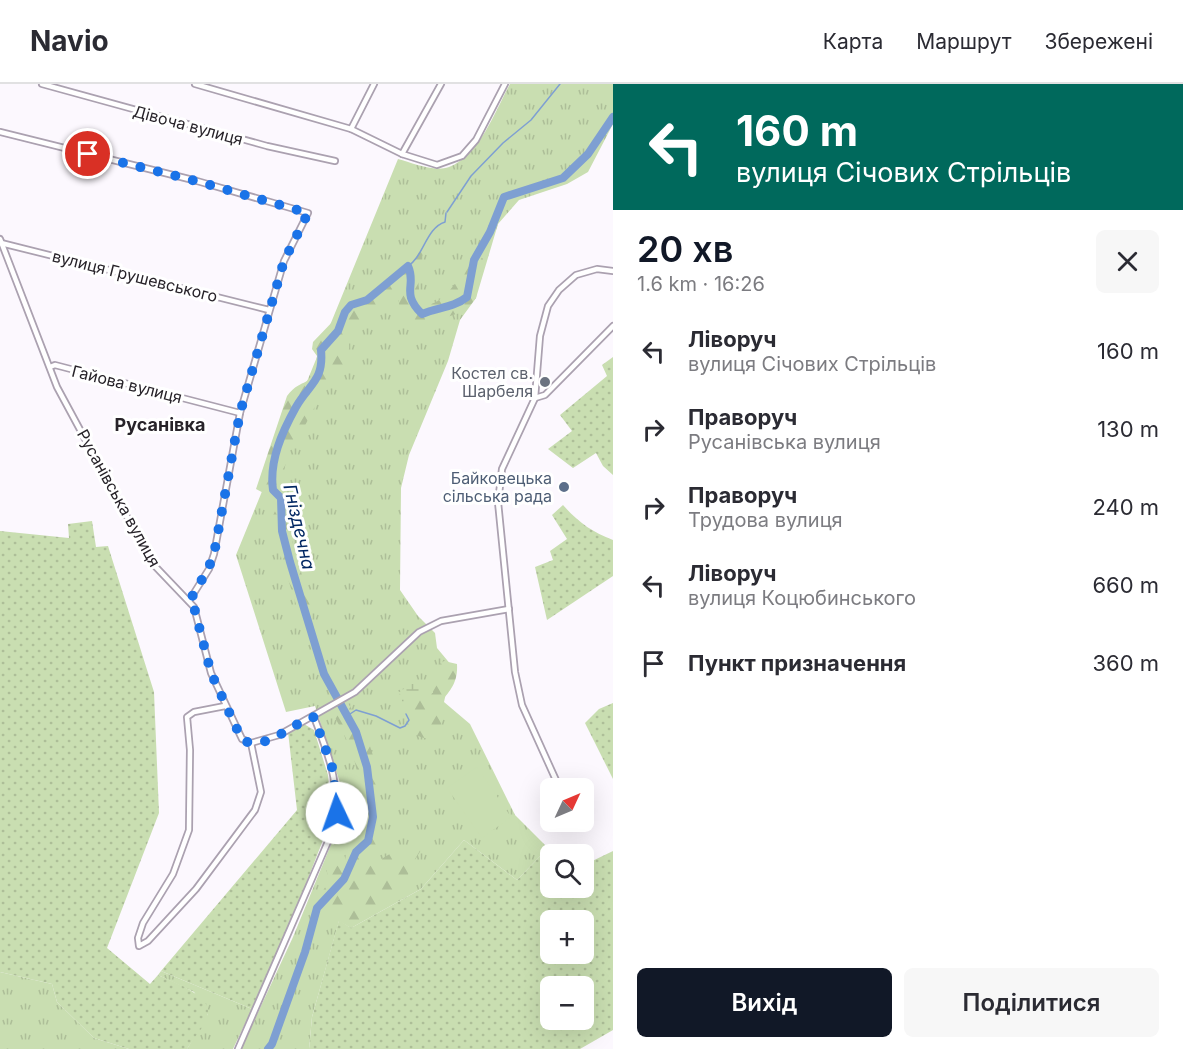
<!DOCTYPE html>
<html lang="uk">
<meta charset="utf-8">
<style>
body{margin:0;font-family:Inter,sans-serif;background:#f7f7f7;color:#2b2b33;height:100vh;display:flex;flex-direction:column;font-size:22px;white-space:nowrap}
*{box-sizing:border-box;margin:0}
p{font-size:20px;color:#7c7c81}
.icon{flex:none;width:33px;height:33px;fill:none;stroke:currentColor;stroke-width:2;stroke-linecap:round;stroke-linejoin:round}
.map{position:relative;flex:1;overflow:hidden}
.drawer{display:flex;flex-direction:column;background:#fff;width:570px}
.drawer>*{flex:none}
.top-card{background:#00695c;color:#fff;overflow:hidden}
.needle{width:39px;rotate:46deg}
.controls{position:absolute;left:540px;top:694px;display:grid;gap:12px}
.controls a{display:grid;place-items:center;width:54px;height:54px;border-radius:9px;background:#fff;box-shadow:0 6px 24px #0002;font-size:30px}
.pin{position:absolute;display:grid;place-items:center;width:51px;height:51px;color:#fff;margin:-26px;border:3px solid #fff;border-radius:50%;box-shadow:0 2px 6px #0007}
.me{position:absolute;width:66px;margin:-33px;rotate:357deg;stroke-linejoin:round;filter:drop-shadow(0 0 4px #0008)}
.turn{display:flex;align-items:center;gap:21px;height:126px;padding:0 24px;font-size:27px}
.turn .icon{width:78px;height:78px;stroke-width:2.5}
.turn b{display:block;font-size:42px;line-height:51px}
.round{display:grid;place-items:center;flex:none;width:63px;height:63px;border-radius:9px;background:#f7f7f7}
.overview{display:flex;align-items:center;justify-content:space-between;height:102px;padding:0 24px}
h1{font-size:36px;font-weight:600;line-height:45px;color:#111827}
.action{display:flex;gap:12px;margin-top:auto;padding:12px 24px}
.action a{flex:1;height:69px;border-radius:9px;background:#111827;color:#fff;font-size:24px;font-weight:600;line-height:69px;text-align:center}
.action a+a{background:#f7f7f7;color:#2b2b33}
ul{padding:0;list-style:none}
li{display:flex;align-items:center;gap:18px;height:78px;padding:0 24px}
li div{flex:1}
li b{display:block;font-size:22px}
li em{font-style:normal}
header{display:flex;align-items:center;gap:36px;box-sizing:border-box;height:84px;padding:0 30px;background:#fff;border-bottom:2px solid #e1e1e2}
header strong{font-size:28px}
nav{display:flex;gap:33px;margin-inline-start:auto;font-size:21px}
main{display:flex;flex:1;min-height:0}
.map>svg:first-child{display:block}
</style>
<header>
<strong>Navio</strong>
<nav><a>Карта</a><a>Маршрут</a><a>Збережені</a></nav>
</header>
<main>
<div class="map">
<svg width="613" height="965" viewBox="0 0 613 965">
<defs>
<pattern id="grass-tufts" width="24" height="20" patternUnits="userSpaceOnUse" patternTransform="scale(1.5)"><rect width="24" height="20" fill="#c9deb1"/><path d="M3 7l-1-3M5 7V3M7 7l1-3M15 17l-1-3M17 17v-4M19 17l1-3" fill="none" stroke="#adbe98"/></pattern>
<pattern id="forest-firs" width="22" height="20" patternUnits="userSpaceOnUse" patternTransform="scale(1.5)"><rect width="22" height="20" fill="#c9deb1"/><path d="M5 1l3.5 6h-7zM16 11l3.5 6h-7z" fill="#adbe98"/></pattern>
<pattern id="wetland-marsh" width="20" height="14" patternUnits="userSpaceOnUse" patternTransform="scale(1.5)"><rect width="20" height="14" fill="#c9deb1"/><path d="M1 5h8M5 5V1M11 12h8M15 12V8" fill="none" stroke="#adbe98"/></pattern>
<pattern id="garden-dots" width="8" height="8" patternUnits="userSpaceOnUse" patternTransform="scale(1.5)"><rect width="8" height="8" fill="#c9deb1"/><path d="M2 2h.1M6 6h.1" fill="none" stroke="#adbe98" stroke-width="1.8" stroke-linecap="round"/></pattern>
</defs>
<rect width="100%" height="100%" fill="#fcf8fe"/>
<!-- grass -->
<g fill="url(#grass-tufts)">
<path d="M510 0H613V40L588 88 567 100 519 116 498 140 476 214 460 236 448 277 409 371 401 404 400 506 418 532 435 549 437 564 452 582 444 618 470 640 515 731 548 764 517 796 464 756 421 805 351 844 339 837 312 933 309 965H241L293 853 341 736 342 705 315 622 286 628 236 471 398 75C413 79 433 88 449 83 480 71 495 27 510 0Z"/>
<path d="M161 887 252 925 233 965H187L208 930 194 908 158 891Z"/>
<path d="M0 888 52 900 57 918 94 954 129 965H0Z"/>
</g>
<!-- forest -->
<g fill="url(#forest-firs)">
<path d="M475 166 483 175 476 214 465 227 423 241 414 240 401 231 398 213C384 226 358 235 350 254 348 260 350 271 350 278L321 311 300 351 290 359 283 392 291 409V425L287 439 312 526 301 536 270 438 276 425 271 413 256 405 287 312C303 291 311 308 317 272L312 265 313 258 337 233 343 221 361 214 394 183 415 169 424 167 418 184 419 216 424 221C445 223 467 183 475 166Z"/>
<path d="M444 577 457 580C458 598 451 606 440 619L442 650C427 657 422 655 408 646L406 630 423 599 433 585Z"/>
<path d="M344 614C374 654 385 700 377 749H384L370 782 393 768 416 762 421 766 410 784 403 809 351 844 320 821 319 812 329 798 326 783 332 778 340 783 345 778 347 759 341 732 345 724 357 730C362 683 353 665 330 625Z"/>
</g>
<!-- wetland -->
<path fill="url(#wetland-marsh)" d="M412 598 418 603 433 605V609L411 611 406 623V630L402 623V612L396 607 400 608Z"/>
<!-- garden -->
<g fill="url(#garden-dots)" fill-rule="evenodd">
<path d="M613 273V391L603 382 596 369 573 384 548 365 572 347 560 331 607 292 602 281Z"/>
<path d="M563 421C578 438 592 448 613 456V492L547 536 535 483 553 476 550 467 567 455 552 431Z"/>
<path d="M92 437 96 463 108 462 154 608 159 729 107 864 150 900 158 891C171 897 211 911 208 929 207 940 193 955 187 965H129L94 954 57 918 52 900 0 888V447L69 454 68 440Z"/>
<path d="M613 619V695L585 639 599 625Z"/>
<path d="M304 640 314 646 328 691 331 722 328 743 297 823 252 925 161 887 297 726 288 648Z"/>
<path d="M464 756 517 796 548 764 559 771H550V804H584V781L613 767V946L580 965H309L312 933 339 836 351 844 421 805ZM550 837H584V870H550ZM550 903H584V936H550Z"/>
</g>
<!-- pitch -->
<path fill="#c9deb1" d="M477 683 511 733 482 754 447 704Z"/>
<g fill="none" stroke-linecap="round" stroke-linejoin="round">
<!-- stream -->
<g stroke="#7e9fd2" stroke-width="1.5">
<path d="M447 128 471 92 503 59 531 36 560 0"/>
<path d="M408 182C424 172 426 144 445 138L446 129"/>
<path d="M347 632 356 626 376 632 400 644 405 642 409 636 406 630"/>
</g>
<!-- river -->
<path stroke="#7e9fd2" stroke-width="8" d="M268 965 272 960 305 868 317 824 344 795 356 768 368 757 373 733 367 683 356 648 324 590 290 478 282 447 281 414 273 406C269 377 282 348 296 323 309 300 324 297 321 266L338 247 345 228 351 221 367 216 408 182C417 202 400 208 422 230 438 223 453 224 467 213L474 176 490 148 504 113 563 94 588 70 613 33"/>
<defs>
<g id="street">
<path d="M42 0 267 62 335 77"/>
<path d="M195 0 351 45 402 70 437 81 462 72 476 56 505 0"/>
<path d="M351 45 374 0"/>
<path d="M0 48 197 97 308 129 284 177 240 329 214 470 209 485 189 517"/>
<path d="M402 70 441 0"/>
<path d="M0 155 57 303 152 479 194 523 211 589 242 655 251 659"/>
<path d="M1 159 269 226"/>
<path d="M50 283 55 281 240 329"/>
<path d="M535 314 545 311 613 242"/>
<path d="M225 622 194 628 187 633 190 666 189 746 173 790 143 839 138 854 139 862 148 857 196 805 255 726 261 708 251 659"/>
<path d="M251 659 279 651 355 608 419 548 441 537 509 525"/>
<path d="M560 705 522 621 515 588 498 418 502 385 535 314 540 252 548 222 559 206 576 191 597 185 613 187"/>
<path d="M238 965 330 753C343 706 331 677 314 633"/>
</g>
</defs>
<!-- street casing -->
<use href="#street" stroke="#aba1b0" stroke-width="8"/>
<!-- street -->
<use href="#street" stroke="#fff" stroke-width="4.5"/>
</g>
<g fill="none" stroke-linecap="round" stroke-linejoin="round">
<!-- route -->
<path stroke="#1a73e8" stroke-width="10" stroke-dasharray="0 18" d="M88 70 196 97 308 129 284 177 240 329 214 470 208 485 189 518 194 523 211 589 242 656C267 668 291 639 314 633L333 686 337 729"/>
</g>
<!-- markers -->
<circle fill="#6b7280" stroke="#fff" stroke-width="2" cx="545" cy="298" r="6"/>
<circle fill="#5c6f8a" stroke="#fff" stroke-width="2" cx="564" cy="403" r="6"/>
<g text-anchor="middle" stroke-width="6" stroke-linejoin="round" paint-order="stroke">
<!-- street labels -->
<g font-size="16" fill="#272329" stroke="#fff">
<text transform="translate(188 41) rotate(15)" y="6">Дівоча вулиця</text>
<text transform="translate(135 192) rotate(14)" y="6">вулиця Грушевського</text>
<text transform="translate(127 300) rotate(14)" y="6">Гайова вулиця</text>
<text transform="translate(119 414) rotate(61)" y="6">Русанівська вулиця</text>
</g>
<!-- worship labels -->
<g font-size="16" fill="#5b616d" stroke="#fff" text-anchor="end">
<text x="533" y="295">Костел св.<tspan x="533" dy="18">Шарбеля</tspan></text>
</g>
<!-- service labels -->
<g font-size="16" fill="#4e5e75" stroke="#fff" text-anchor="end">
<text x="552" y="400">Байковецька<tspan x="552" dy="18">сільська рада</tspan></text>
</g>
<!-- neighbourhood labels -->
<g font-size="18" font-weight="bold" fill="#272329" stroke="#fff">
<text x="160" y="347">Русанівка</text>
</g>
<!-- water labels -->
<g font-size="18" font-style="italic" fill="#002662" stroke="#fff">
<text transform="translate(299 443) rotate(77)" y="6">Гніздечна</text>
</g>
</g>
</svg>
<div class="controls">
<a><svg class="needle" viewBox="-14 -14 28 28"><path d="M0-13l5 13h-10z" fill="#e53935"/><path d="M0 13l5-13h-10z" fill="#7c7c81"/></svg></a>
<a><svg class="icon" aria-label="search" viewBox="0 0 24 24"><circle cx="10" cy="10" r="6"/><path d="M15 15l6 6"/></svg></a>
<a>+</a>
<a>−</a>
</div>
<div class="pin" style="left:88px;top:70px;background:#d93025"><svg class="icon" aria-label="arrive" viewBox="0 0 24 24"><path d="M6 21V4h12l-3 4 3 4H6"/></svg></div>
<svg class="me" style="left:337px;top:729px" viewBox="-20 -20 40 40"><circle r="19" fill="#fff"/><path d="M0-13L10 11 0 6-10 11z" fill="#1a73e8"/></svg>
</div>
<section class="drawer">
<div class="top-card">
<div class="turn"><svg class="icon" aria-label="left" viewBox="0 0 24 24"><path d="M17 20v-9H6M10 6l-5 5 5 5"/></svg><div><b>160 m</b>вулиця Січових Стрільців</div></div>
</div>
<div class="overview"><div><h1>20 хв</h1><p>1.6 km · 16:26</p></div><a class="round"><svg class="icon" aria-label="close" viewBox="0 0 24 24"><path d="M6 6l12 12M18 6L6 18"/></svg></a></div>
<ul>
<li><svg class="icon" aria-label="left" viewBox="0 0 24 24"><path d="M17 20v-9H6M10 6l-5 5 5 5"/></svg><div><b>Ліворуч</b><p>вулиця Січових Стрільців</p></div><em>160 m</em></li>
<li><svg class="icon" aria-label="right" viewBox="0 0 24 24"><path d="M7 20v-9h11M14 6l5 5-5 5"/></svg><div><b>Праворуч</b><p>Русанівська вулиця</p></div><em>130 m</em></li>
<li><svg class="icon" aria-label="right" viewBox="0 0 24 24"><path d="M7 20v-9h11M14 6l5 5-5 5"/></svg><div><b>Праворуч</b><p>Трудова вулиця</p></div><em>240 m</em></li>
<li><svg class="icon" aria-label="left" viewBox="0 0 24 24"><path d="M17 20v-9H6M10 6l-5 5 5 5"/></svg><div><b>Ліворуч</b><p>вулиця Коцюбинського</p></div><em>660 m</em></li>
<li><svg class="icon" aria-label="arrive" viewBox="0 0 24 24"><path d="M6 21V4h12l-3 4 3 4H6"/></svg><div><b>Пункт призначення</b></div><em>360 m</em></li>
</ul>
<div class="action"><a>Вихід</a><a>Поділитися</a></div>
</section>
</main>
